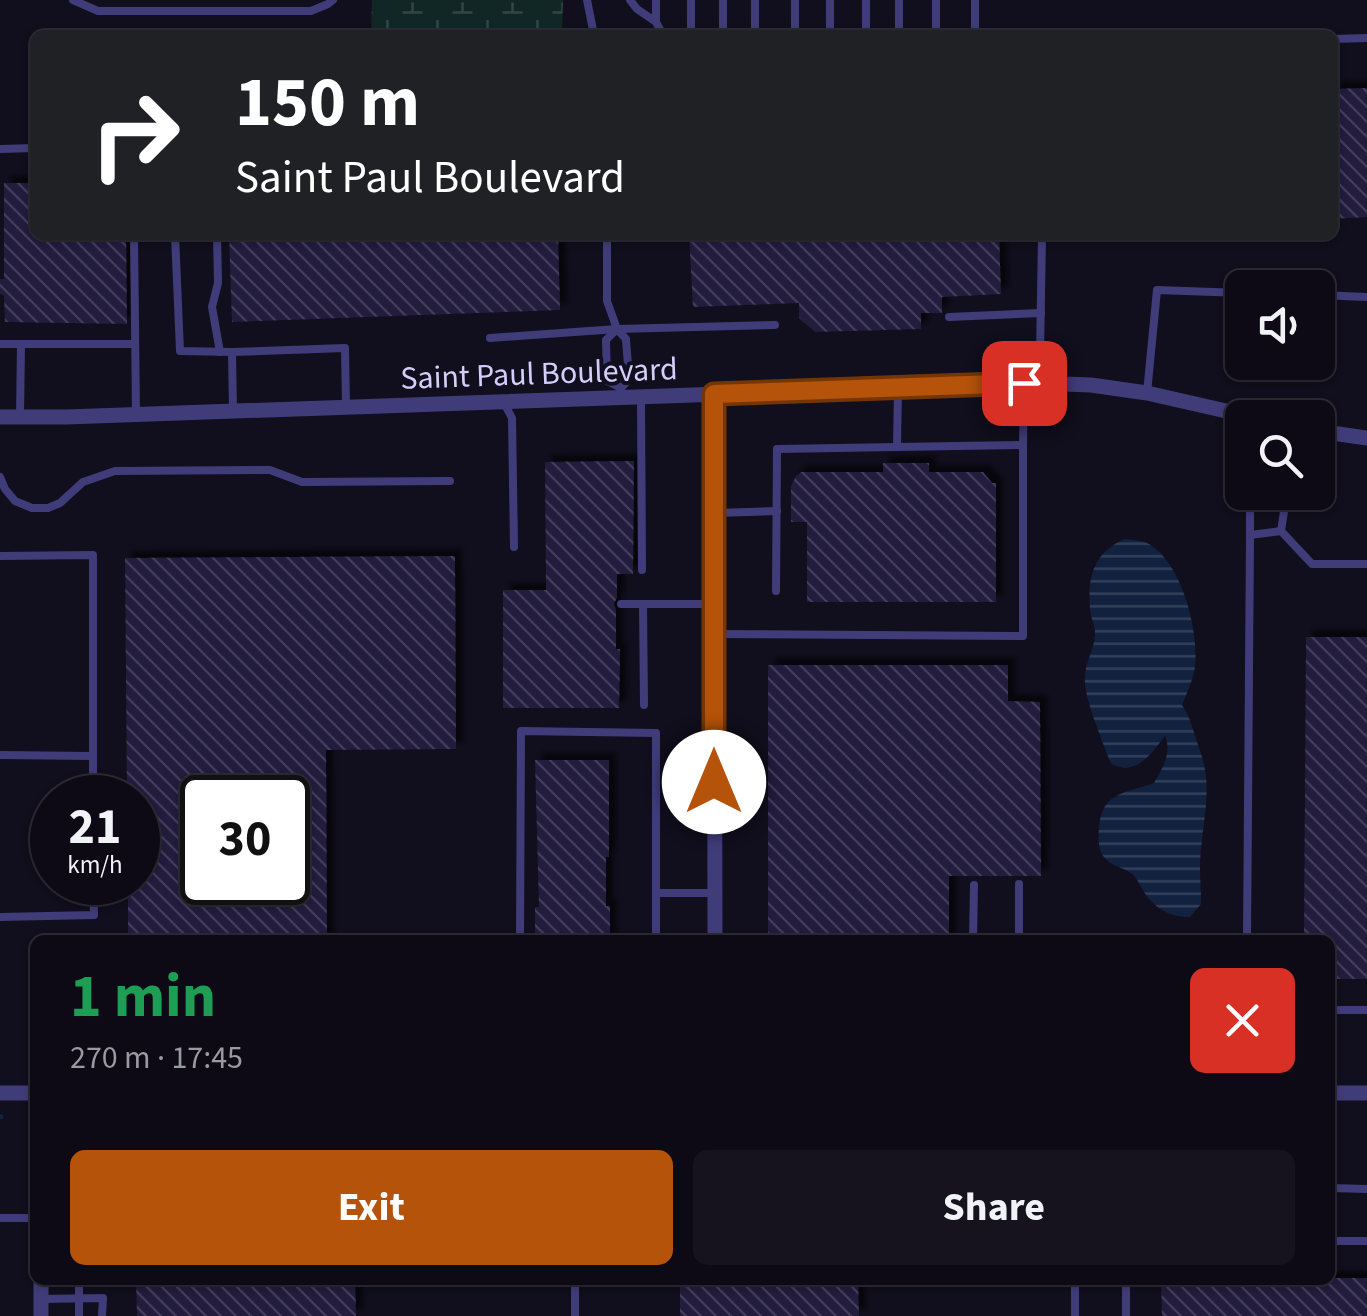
<!DOCTYPE html>
<meta charset="utf-8">
<style>
body{margin:0;font-family:"Source Sans 3",sans-serif;background:#16131f;color:#f1f3f6;height:100vh;display:flex;flex-direction:column;font-size:38px;white-space:nowrap}
*{box-sizing:border-box;margin:0}
p{font-size:32px;color:#9a9aa1}
.icon{flex:none;width:55px;height:55px;fill:none;stroke:currentColor;stroke-width:2;stroke-linecap:round;stroke-linejoin:round}
.map{position:relative;flex:1;overflow:hidden}
.panel{position:absolute;left:30px;top:935px;width:1305px;height:350px;display:flex;flex-direction:column;background:#0d0a16;border-radius:15px;box-shadow:0 2px 8px #0004,0 0 0 2px #2d2b35}
.panel>*{flex:none}
.guide{position:absolute;left:30px;top:30px;width:1308px;height:210px;border-radius:15px;box-shadow:0 2px 8px #0004,0 0 0 2px #2d2b35;background:#202124;color:#fff;overflow:hidden}
.controls{position:absolute;left:1225px;top:270px;display:grid;gap:20px}
.controls a{display:grid;place-items:center;width:110px;height:110px;border-radius:15px;background:#0d0a16;box-shadow:0 2px 8px #0004,0 0 0 2px #2d2b35;font-size:50px}
.speed{position:absolute;left:30px;top:775px;display:flex;gap:20px;font-size:50px;font-weight:700;text-align:center}
.speed>*{display:grid;place-content:center;width:130px;height:130px;border-radius:50%;background:#0d0a16;box-shadow:0 2px 8px #0004,0 0 0 2px #2d2b35;line-height:1}
.speed small{font-size:25px;font-weight:400}
.speed .limit{border:5px solid #111;border-radius:15px;background:#fff;color:#111}
.pin{position:absolute;display:grid;place-items:center;width:85px;height:85px;color:#fff;margin:-42px;border-radius:20px;box-shadow:0 5px 15px #0006}
.me{position:absolute;width:110px;margin:-55px;rotate:0deg;stroke-linejoin:round;filter:drop-shadow(0 0 8px #0008)}
.turn{display:flex;align-items:center;gap:35px;height:210px;padding:0 40px;font-size:45px}
.turn .icon{width:130px;height:130px;stroke-width:2.5}
.turn b{display:block;font-size:70px;line-height:85px}
.round{display:grid;place-items:center;flex:none;width:105px;height:105px;border-radius:15px;background:#16131f}
.summary{display:flex;align-items:center;justify-content:space-between;height:170px;padding:0 40px}
h1{font-size:60px;font-weight:700;line-height:75px;color:#1e9e55}
.primary-button{display:flex;gap:20px;margin-top:auto;padding:20px 40px}
.primary-button a{flex:1;height:115px;border-radius:15px;background:#b45309;color:#fff;font-size:40px;font-weight:700;line-height:115px;text-align:center}
.primary-button a+a{background:#16131f;color:#f1f3f6}
.map>svg:first-child{display:block}
</style>
<div class="map">
<svg width="1367" height="1316" viewBox="0 0 1367 1316">
<defs>
<pattern id="wetland-marsh" width="20" height="14" patternUnits="userSpaceOnUse" patternTransform="scale(2.5)"><rect width="20" height="14" fill="#112726"/><path d="M1 5h8M5 5V1M11 12h8M15 12V8" fill="none" stroke="#334546"/></pattern>
<pattern id="water-rules" width="6" height="5" patternUnits="userSpaceOnUse" patternTransform="scale(2.5)"><rect width="6" height="5" fill="#11213e"/><path d="M0 2.5h6" fill="none" stroke="#33405b"/></pattern>
<pattern id="building-back-hatch" width="6" height="6" patternUnits="userSpaceOnUse" patternTransform="scale(2.5)"><rect width="6" height="6" fill="#231b3d"/><path d="M-1 5l2 2M0 0l6 6M5-1l2 2" fill="none" stroke="#423b5a"/></pattern>
<filter id="shadow"><feDropShadow dx="7" dy="-7" stdDeviation="2.5" flood-color="#0009"/></filter>
</defs>
<rect width="100%" height="100%" fill="#110e1d"/>
<!-- wetland -->
<path fill="url(#wetland-marsh)" d="M372 0H563L562 35H371Z"/>
<!-- water -->
<path fill="url(#water-rules)" d="M1125 539C1133 540 1142 540 1149 544 1182 563 1199 631 1195 667 1193 680 1187 693 1182 705 1191 718 1194 734 1199 748 1215 789 1201 823 1200 865 1200 878 1201 891 1201 904L1190 917C1171 918 1154 908 1144 892 1140 886 1137 877 1131 873 1122 867 1111 866 1104 857 1098 850 1098 837 1099 827 1102 791 1127 793 1154 783 1163 768 1172 752 1165 736 1150 755 1137 776 1111 764 1103 742 1087 706 1085 683 1083 664 1096 648 1095 631 1094 623 1090 616 1090 608 1087 576 1095 551 1125 539Z"/>
<g fill="none" stroke-linecap="round" stroke-linejoin="round">
<!-- stream -->
<path stroke="#11213e" stroke-width="5" d="M0 1117H1"/>
</g>
<!-- building -->
<g fill="url(#building-back-hatch)" fill-rule="evenodd" filter="url(#shadow)">
<path d="M1367 88V217L1332 219V89Z"/>
<path d="M4 183H35V235H126L127 324 5 322 4 295 0 294V279H4Z"/>
<path d="M229 235H558L560 310 232 322Z"/>
<path d="M689 235H999L1001 294 942 297V313H921V329L815 332 799 318V303L693 307Z"/>
<path d="M634 461 633 574H617V598L614 603 616 610V649H620L619 708H503V590H546L545 462Z"/>
<path d="M883 463H929V472H983L992 483H996V602H807V522H791V486L796 476 801 472H883Z"/>
<path d="M455 556 456 749 326 750 327 940H128V882H138V798H127L125 558ZM202 798H288V882H202Z"/>
<path d="M1306 637H1367V979H1330V940H1304Z"/>
<path d="M768 665H1008V701L1040 702 1041 876H949V940H768Z"/>
<path d="M535 760H609V857H606V906H610V940H535V907H539Z"/>
<path d="M1330 1278H1367V1316H1162L1161 1280Z"/>
<path d="M136 1280H355L356 1316H137Z"/>
<path d="M680 1280H858L859 1316H680Z"/>
</g>
<g fill="none" stroke-linecap="round" stroke-linejoin="round">
<!-- service -->
<g stroke="#403c79" stroke-width="8">
<path d="M73 0 98 11H311L328 4 333 0"/>
<path d="M587 0 594 35"/>
<path d="M630 0 637 9 656 22V0"/>
<path d="M691 0V35"/>
<path d="M866 0V35"/>
<path d="M656 22 663 35"/>
<path d="M723 35V0"/>
<path d="M755 35V0"/>
<path d="M795 35V0"/>
<path d="M830 35V0"/>
<path d="M899 35V0"/>
<path d="M936 35V0"/>
<path d="M975 35V0"/>
<path d="M1332 39 1367 38"/>
<path d="M0 149 35 148"/>
<path d="M134 235 136 415"/>
<path d="M175 235 180 351 232 352"/>
<path d="M217 235 218 283 212 307 220 352"/>
<path d="M607 235V301L617 329 626 339 629 379 621 388 622 397"/>
<path d="M1318 295 1367 297"/>
<path d="M949 317 1041 313"/>
<path d="M617 329 606 340 607 381 621 388"/>
<path d="M490 338 617 329 775 325"/>
<path d="M0 344H135"/>
<path d="M1035 383 1040 356 1042 235"/>
<path d="M898 387 897 447 1023 445 1024 383"/>
<path d="M1147 393 1157 290 1242 293"/>
<path d="M641 397 642 570"/>
<path d="M503 401 512 418 514 547"/>
<path d="M233 411 232 352 345 348 346 407"/>
<path d="M20 417 21 344"/>
<path d="M0 477 5 489 15 501 32 508H48L60 503 83 482 115 471 270 470 302 482 450 481"/>
<path d="M1250 492V535"/>
<path d="M1287 492 1281 531 1312 564H1367"/>
<path d="M714 513 777 511"/>
<path d="M0 556 93 555V798"/>
<path d="M776 591 777 449 897 447"/>
<path d="M621 604H714"/>
<path d="M643 604 644 705"/>
<path d="M714 634 1023 636V445"/>
<path d="M0 755 92 756"/>
<path d="M1019 884V940"/>
<path d="M0 917 94 915 93 882"/>
<path d="M520 940 521 731 656 733V893H715"/>
<path d="M656 940V893"/>
<path d="M973 940 974 885"/>
<path d="M1247 940 1250 535 1281 531"/>
<path d="M1330 1010H1367"/>
<path d="M1330 1188 1367 1189"/>
<path d="M0 1218H35"/>
<path d="M1330 1241H1367"/>
<path d="M79 1280V1316"/>
<path d="M41 1299 103 1298 102 1316"/>
<path d="M575 1316V1280"/>
<path d="M1075 1316V1280"/>
<path d="M1126 1316V1280"/>
</g>
<!-- minor -->
<g stroke="#403c79" stroke-width="15">
<path d="M714 394 715 940"/>
<path d="M0 417H66L1035 383 1091 385 1147 393 1257 418"/>
<path d="M1318 431 1367 438"/>
<path d="M0 1093H35"/>
<path d="M1330 1093H1367"/>
<path d="M41 1316V1280"/>
</g>
</g>
<g fill="none" stroke-linecap="round" stroke-linejoin="round">
<defs>
<path id="route" d="M714 782V394L1024 383"/>
</defs>
<!-- route casing -->
<use href="#route" stroke="#753606" stroke-width="25"/>
<!-- route -->
<use href="#route" stroke="#b45309" stroke-width="18"/>
</g>
<g text-anchor="middle" stroke-width="8" stroke-linejoin="round" paint-order="stroke">
<!-- street labels -->
<g font-size="32" fill="#d4cefb" stroke="#110e1d">
<text transform="translate(539 373) rotate(-2)" y="11">Saint Paul Boulevard</text>
</g>
</g>
</svg>
<div class="controls">
<a><svg class="icon" aria-label="sound" viewBox="0 0 24 24"><path d="M4 9h4l5-4v14l-5-4H4zM17 9q2 3 0 6"/></svg></a>
<a><svg class="icon" aria-label="search" viewBox="0 0 24 24"><circle cx="10" cy="10" r="6"/><path d="M15 15l6 6"/></svg></a>
</div>
<div class="speed"><div>21<small>km/h</small></div><div class="limit">30</div></div>
<div class="pin" style="left:1024px;top:383px;background:#d93025"><svg class="icon" aria-label="arrive" viewBox="0 0 24 24"><path d="M6 21V4h12l-3 4 3 4H6"/></svg></div>
<svg class="me" style="left:714px;top:782px" viewBox="-20 -20 40 40"><circle r="19" fill="#fff"/><path d="M0-13L10 11 0 6-10 11z" fill="#b45309"/></svg>
<div class="guide">
<div class="turn"><svg class="icon" aria-label="right" viewBox="0 0 24 24"><path d="M7 20v-9h11M14 6l5 5-5 5"/></svg><div><b>150 m</b>Saint Paul Boulevard</div></div>
</div>
<section class="panel">
<div class="summary"><div><h1>1 min</h1><p>270 m · 17:45</p></div><a class="round" style="background:#d93025;color:#fff"><svg class="icon" aria-label="close" viewBox="0 0 24 24"><path d="M6 6l12 12M18 6L6 18"/></svg></a></div>
<div class="primary-button"><a>Exit</a><a>Share</a></div>
</section>
</div>
